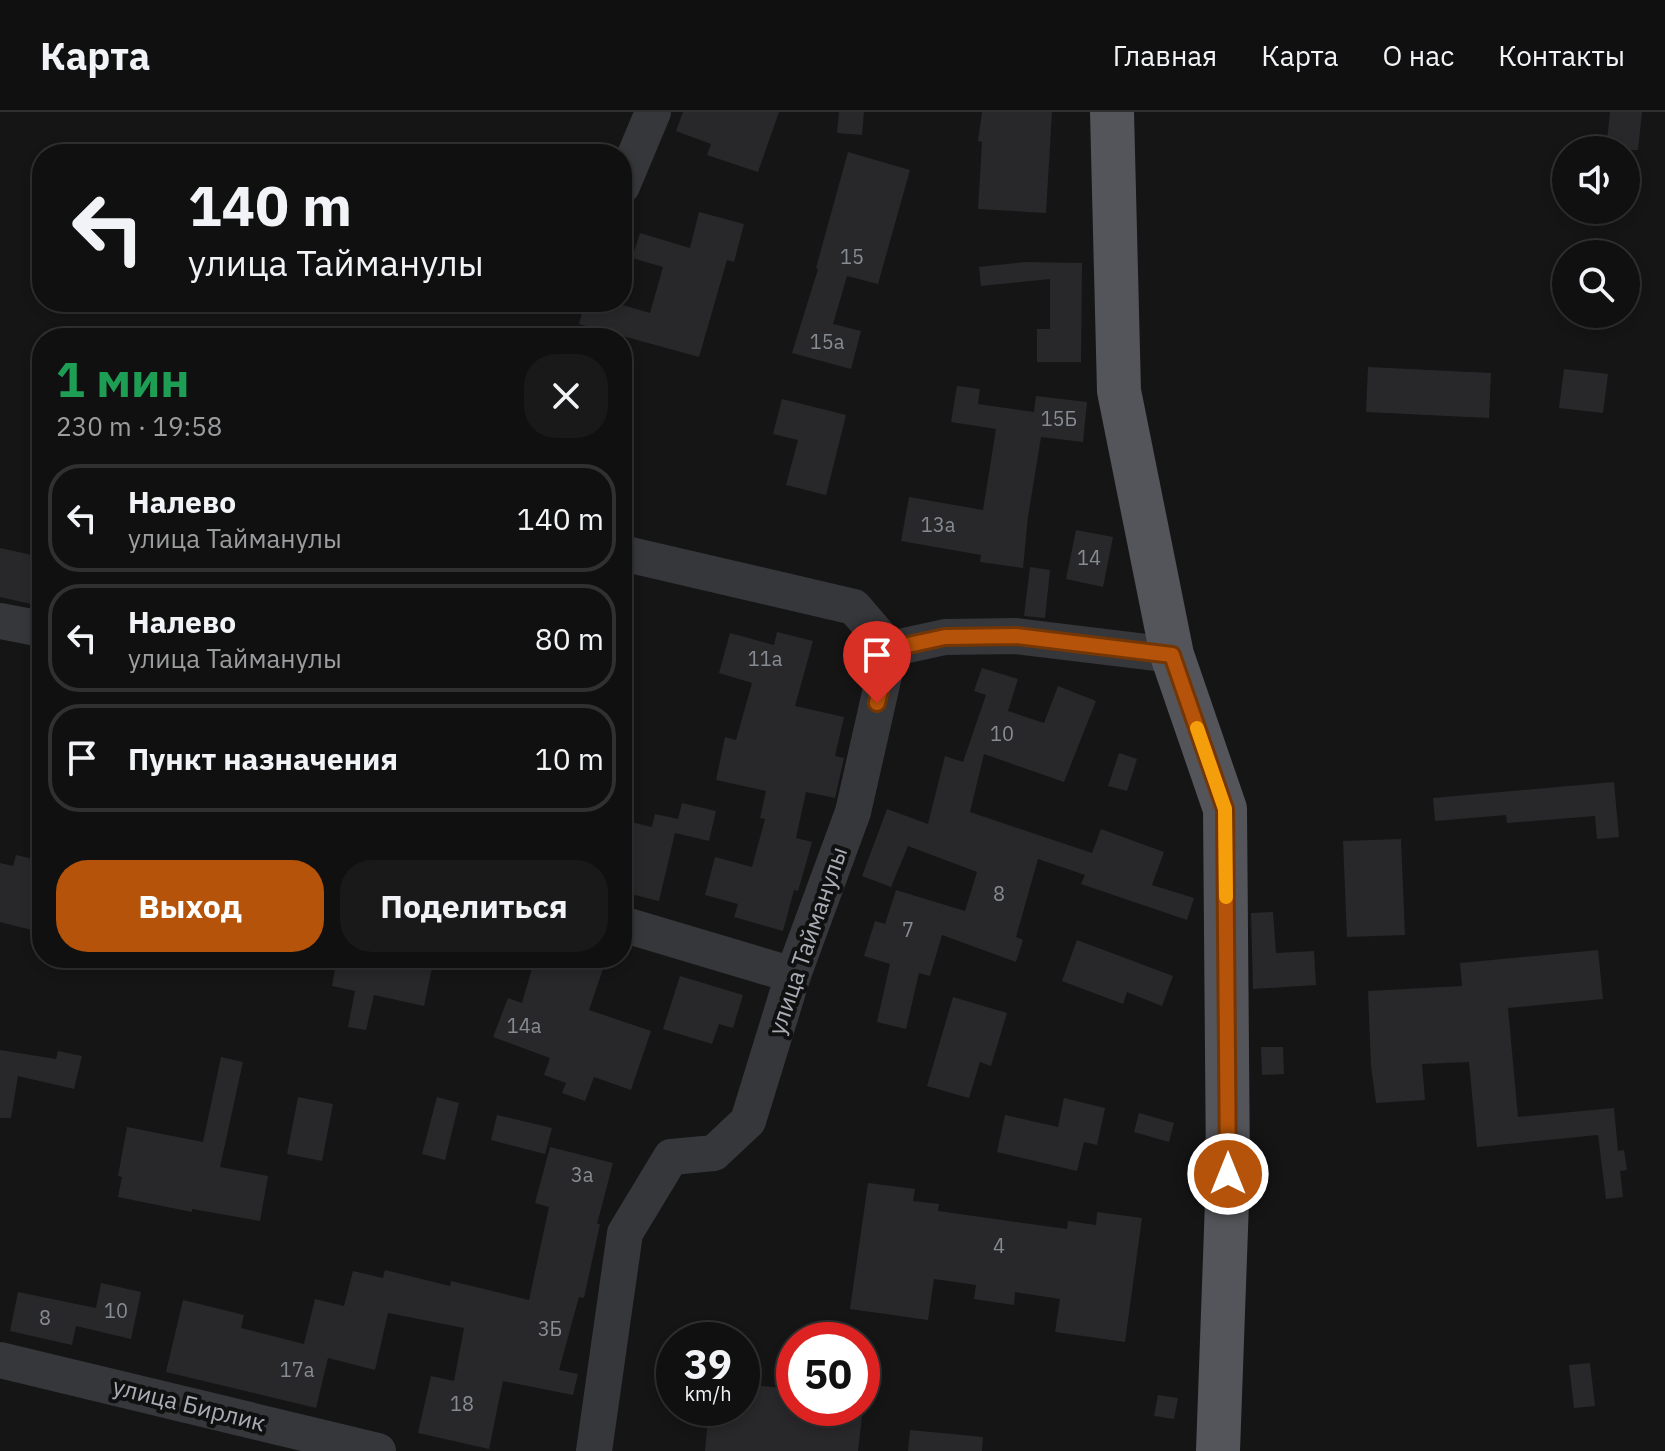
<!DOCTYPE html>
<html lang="ru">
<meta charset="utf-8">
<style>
body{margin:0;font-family:"IBM Plex Sans",sans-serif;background:#191919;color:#f1f3f6;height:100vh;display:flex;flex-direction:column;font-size:30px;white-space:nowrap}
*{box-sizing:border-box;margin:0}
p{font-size:26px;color:#9c9d9f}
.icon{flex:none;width:44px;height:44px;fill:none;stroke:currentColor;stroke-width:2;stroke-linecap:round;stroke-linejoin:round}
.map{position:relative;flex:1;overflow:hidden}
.drawer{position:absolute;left:32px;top:216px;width:600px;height:640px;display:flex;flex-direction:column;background:#101010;border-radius:32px;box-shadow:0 4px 12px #0003,0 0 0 2px #303030}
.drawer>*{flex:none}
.banner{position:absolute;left:32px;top:32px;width:600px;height:168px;border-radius:32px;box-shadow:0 4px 12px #0003,0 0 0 2px #303030;background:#101010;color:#f1f3f6;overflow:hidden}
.controls{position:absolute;left:1552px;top:24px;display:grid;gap:16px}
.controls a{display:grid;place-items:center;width:88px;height:88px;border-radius:50%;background:#101010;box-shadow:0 4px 12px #0003,0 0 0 2px #303030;font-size:40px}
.speed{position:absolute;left:656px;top:1210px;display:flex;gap:16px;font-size:40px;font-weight:700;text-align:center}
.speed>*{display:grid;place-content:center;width:104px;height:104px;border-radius:50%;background:#101010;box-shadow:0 4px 12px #0003,0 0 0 2px #303030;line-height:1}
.speed small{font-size:20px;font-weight:400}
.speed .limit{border:12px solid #d22;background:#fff;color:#111}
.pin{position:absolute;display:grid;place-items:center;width:68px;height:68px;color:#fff;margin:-82px -34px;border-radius:50% 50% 50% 0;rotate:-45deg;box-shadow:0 0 8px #0007}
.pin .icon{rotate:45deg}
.me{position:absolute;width:88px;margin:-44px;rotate:0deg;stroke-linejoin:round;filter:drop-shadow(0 0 6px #0008)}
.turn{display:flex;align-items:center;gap:28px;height:168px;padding:0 24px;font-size:36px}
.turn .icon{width:104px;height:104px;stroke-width:2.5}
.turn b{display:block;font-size:56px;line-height:68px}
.round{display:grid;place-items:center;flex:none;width:84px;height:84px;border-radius:32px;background:#191919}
.summary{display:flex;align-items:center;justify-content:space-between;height:136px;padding:0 24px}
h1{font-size:48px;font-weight:800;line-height:60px;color:#1e9e55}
.primary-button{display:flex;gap:16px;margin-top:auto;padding:16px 24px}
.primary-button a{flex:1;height:92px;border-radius:32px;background:#b45309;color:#fff;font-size:32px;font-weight:800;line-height:92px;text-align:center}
.primary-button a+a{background:#191919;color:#f1f3f6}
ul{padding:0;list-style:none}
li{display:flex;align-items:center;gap:24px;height:108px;margin:0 16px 12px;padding:0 8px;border:4px solid #303030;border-radius:32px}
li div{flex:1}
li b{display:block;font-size:30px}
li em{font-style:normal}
header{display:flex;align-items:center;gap:48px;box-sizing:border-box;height:112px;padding:0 40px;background:#101010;border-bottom:2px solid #303030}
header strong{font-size:38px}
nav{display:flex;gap:44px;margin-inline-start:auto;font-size:28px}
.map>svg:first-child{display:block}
</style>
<header>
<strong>Карта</strong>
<nav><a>Главная</a><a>Карта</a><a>О нас</a><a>Контакты</a></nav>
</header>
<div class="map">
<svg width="1665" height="1339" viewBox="0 0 1665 1339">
<rect width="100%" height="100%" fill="#151516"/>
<!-- building -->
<g fill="#28282a">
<path d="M683 0H779L758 60 707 43 711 32 676 19Z"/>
<path d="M839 0H864L862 23 837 21Z"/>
<path d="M982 0H1052L1046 101 978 97 982 30 978 29Z"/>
<path d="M1610 0H1642L1638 38H1606Z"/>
<path d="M848 40 910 58 878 172 847 164 833 212 861 219 851 257 792 241 818 157 816 156Z"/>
<path d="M699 100 744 112 734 150 727 148 699 245 579 212 585 190H612L650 201 663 155 632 146 640 121 690 136Z"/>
<path d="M1025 150 1082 151 1081 250H1037V217H1050V167L981 174 979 155Z"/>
<path d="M1368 255 1491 261 1489 306 1366 300Z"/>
<path d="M1564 257 1608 262 1603 301 1559 296Z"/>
<path d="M957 274 980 277 978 292 1034 300 1036 284 1087 290 1083 330 1041 325 1028 405 1023 456 980 450 981 443 901 429 909 385 983 398 996 317 951 310Z"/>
<path d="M782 287 846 303 826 383 786 373 798 328 773 322Z"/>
<path d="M1076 418 1113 425 1103 475 1066 467Z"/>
<path d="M0 436 41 445 31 492 0 485Z"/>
<path d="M1030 455 1050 458 1045 506 1024 504Z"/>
<path d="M777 520 813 529 795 594 844 605 835 644 844 646 835 686 806 680 796 726 812 730 798 779 794 778 783 819 734 805 738 792 705 783 715 745 752 755 765 707 760 706 766 679 716 668 725 625 736 628 752 571 719 561 730 521 774 533Z"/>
<path d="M982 556 1018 567 1008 599 1044 611 1058 574 1096 589 1064 670 984 642 970 700 1092 741 1101 717 1164 740 1152 773 1194 786 1187 808 1081 772 1085 763 1038 747 1016 825 1023 828 1016 850 942 823 930 864 919 861 906 917 877 910 890 852 864 844 875 809 885 812 896 778 965 799 977 760 908 734 891 775 862 764 887 697 928 712 945 644 963 650 986 583 974 579Z"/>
<path d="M1119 641 1137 647 1127 679 1108 674Z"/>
<path d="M1614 670 1619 725 1597 727 1595 704 1507 711 1506 703 1435 709 1433 686Z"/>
<path d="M682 691 716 699 709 729 675 721 659 789 622 780V708L652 715 655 702 678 707Z"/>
<path d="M1401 727 1405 823 1347 825 1343 729Z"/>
<path d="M16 743 42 749 32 818 0 810V751L13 754Z"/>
<path d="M1273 800 1276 841 1314 839 1316 873 1253 877 1251 801Z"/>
<path d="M1077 828 1173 864 1162 894 1127 880 1123 892 1062 869Z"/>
<path d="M1598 838 1603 887 1508 896 1518 1005 1614 996 1618 1039 1624 1038 1627 1058 1620 1059 1623 1085 1606 1087 1598 1023 1477 1035 1469 950 1422 952 1425 988 1376 991 1371 954 1368 879 1462 874 1460 851Z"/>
<path d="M337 846H434L424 894 374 883 366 918 348 915 355 879 332 874Z"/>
<path d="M535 846H572L603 857 589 898 651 919 631 978 594 965 585 989 562 981 566 971 544 963 550 946 493 925 508 886 522 891Z"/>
<path d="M680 864 743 883 733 916 719 912 712 932 663 917Z"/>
<path d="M953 885 1007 901 991 954 980 950 969 986 927 974Z"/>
<path d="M1261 935H1283L1284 962 1262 963Z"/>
<path d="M0 938 56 947 58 939 82 944 74 977 18 964 11 1006H0Z"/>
<path d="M221 945 243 950 220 1055 268 1064 260 1109 192 1097V1100L118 1085 122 1065 118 1064 127 1015 203 1030Z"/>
<path d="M298 985 333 992 322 1049 287 1042Z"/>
<path d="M437 985 459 991 445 1048 422 1042Z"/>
<path d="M1064 986 1105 996 1097 1033 1084 1030 1077 1059 997 1040 1005 1003 1058 1015Z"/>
<path d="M1139 1001 1174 1011 1169 1030 1134 1020Z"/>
<path d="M497 1003 552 1016 545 1042 491 1028Z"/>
<path d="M550 1035 613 1051 597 1112H600L584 1186 579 1185 559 1258 578 1262 573 1283 503 1269 489 1337 418 1321 431 1264 454 1269 464 1216 388 1201 375 1258 328 1246 316 1296 166 1260 183 1188 244 1203 241 1216 304 1232 315 1187 344 1194 353 1159 383 1166 385 1158 450 1174 451 1169 529 1188 549 1095 535 1091Z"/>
<path d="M868 1071 915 1077 913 1089 939 1092 938 1099 1067 1117 1068 1109 1096 1113 1097 1100 1142 1106 1125 1230 1055 1220 1060 1187 1015 1180 1014 1193 974 1187 976 1173 934 1167 928 1208 850 1197Z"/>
<path d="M101 1171 141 1180 131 1227 76 1214 72 1233 10 1219 18 1180 96 1196Z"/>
<path d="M1590 1251 1595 1294 1574 1296 1569 1253Z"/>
<path d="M742 1272 794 1277V1296H863L858 1339H705L709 1296H742Z"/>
<path d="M1158 1283 1178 1286 1174 1307 1154 1304Z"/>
<path d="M910 1318 983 1325 982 1339H908Z"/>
</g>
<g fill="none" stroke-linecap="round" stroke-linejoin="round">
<!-- minor -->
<g stroke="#36373b" stroke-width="36">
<path d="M622 74 653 0"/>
<path d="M622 441 854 495 890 537"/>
<path d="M0 509 42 517"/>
<path d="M622 812 793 863"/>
<path d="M0 1248 378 1339"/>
<path d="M594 1339 625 1121 671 1045 714 1041 748 1009 793 863 853 700 890 537 945 525 1016 524 1172 543"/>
</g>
<!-- major -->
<path stroke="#53555a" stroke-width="44" d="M1112 0 1119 279 1172 543 1225 697 1228 1062 1218 1339"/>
</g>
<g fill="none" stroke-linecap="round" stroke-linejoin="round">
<defs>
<path id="route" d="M877 591 890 537 945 525 1016 524 1172 543 1225 697 1228 1062"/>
</defs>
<!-- route casing -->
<use href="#route" stroke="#753606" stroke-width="20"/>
<!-- route -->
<use href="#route" stroke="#b45309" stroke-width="14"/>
<!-- slow -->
<path stroke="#f59e0b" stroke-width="14" d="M1197 616 1225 697 1226 785"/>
</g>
<g text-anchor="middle" stroke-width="8" stroke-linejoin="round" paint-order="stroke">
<!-- number labels -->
<g font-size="20" fill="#878b92">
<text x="852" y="152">15</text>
<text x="827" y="237">15а</text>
<text x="1059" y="314">15Б</text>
<text x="938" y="420">13а</text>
<text x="1089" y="453">14</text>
<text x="765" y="554">11а</text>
<text x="1002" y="629">10</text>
<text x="999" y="789">8</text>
<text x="908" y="825">7</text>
<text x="524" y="921">14а</text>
<text x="582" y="1070">3а</text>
<text x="999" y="1141">4</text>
<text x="116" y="1206">10</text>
<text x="45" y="1213">8</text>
<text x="550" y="1224">3Б</text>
<text x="297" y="1265">17а</text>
<text x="462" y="1299">18</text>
</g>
<!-- street labels -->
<g font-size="24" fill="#a8adb5" stroke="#101011">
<text transform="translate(808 829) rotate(-71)" y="8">улица Тайманулы</text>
<text transform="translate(189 1293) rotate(14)" y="8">улица Бирлик</text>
</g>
</g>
</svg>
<div class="controls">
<a><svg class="icon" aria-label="sound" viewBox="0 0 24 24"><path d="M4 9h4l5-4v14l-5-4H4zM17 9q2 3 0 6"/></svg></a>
<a><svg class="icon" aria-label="search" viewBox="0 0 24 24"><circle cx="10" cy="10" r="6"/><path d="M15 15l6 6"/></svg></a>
</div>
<div class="speed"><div>39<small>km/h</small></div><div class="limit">50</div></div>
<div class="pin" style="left:877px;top:591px;background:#d93025"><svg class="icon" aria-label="arrive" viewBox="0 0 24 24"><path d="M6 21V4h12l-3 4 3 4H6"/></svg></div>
<svg class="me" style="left:1228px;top:1062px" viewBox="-20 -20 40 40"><circle r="17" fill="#b45309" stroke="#fff" stroke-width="3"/><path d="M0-11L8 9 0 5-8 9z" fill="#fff"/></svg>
<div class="banner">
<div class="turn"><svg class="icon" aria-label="left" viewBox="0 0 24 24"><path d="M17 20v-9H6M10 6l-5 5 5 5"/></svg><div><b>140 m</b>улица Тайманулы</div></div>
</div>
<section class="drawer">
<div class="summary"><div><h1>1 мин</h1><p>230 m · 19:58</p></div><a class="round"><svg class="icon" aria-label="close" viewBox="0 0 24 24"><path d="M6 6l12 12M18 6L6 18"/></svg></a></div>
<ul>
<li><svg class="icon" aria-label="left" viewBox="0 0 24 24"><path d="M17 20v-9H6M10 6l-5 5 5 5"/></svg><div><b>Налево</b><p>улица Тайманулы</p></div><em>140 m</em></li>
<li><svg class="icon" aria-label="left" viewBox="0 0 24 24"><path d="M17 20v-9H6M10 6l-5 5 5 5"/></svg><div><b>Налево</b><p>улица Тайманулы</p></div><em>80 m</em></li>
<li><svg class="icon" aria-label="arrive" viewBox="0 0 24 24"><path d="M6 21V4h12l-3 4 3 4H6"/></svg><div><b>Пункт назначения</b></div><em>10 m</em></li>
</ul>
<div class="primary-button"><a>Выход</a><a>Поделиться</a></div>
</section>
</div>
